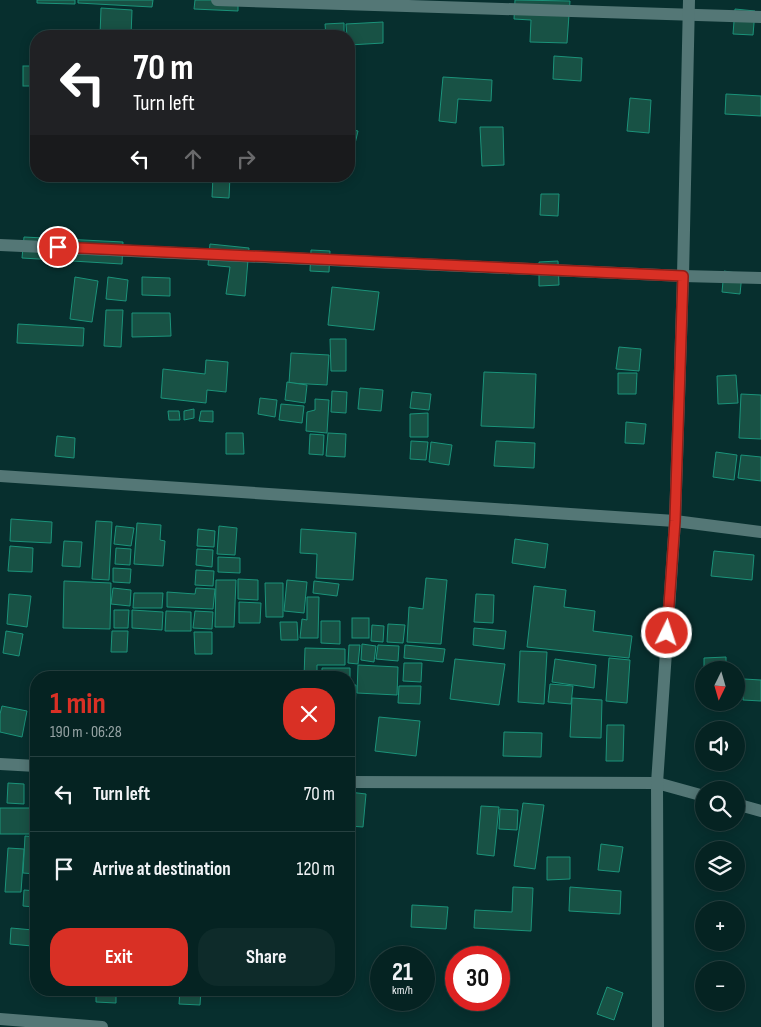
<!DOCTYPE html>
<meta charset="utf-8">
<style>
body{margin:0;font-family:"Sofia Sans Condensed",sans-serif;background:#0e2b2a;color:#f1f3f6;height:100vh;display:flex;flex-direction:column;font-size:19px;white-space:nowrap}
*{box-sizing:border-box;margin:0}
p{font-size:16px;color:#97a4a5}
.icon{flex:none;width:28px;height:28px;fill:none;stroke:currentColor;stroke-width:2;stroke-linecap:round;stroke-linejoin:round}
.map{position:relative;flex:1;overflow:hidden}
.details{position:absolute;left:30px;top:671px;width:325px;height:325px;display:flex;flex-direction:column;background:#052322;border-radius:20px;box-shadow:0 2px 12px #0003,0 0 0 1px #264040}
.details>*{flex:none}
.guide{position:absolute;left:30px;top:30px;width:325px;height:152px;border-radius:20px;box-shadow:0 2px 12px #0003,0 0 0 1px #264040;background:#202124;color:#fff;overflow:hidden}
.needle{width:32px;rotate:185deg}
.buttons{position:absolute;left:695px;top:661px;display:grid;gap:10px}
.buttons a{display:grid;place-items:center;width:50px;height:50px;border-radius:50%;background:#052322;box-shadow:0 2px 12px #0003,0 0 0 1px #264040;font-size:25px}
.speed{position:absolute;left:370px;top:946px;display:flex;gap:10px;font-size:25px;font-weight:700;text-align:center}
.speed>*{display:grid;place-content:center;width:65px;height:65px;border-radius:50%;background:#052322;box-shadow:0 2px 12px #0003,0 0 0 1px #264040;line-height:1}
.speed small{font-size:12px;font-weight:400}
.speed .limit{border:8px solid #d22;background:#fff;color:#111}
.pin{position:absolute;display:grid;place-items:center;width:42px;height:42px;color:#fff;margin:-21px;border:2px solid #fff;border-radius:50%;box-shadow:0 1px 5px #0007}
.me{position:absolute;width:55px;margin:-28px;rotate:4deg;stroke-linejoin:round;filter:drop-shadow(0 0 4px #0008)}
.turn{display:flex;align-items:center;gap:18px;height:105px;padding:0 20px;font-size:22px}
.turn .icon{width:65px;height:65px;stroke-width:2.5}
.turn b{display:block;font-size:35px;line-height:42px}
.lanes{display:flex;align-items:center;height:48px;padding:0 20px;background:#0003;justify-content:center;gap:25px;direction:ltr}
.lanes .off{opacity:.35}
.round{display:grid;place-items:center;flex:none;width:52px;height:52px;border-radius:20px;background:#0e2b2a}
.head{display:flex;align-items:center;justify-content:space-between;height:85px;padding:0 20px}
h1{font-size:30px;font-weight:700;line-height:38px;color:#d93025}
.cta{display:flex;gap:10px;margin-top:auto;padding:10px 20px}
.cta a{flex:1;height:58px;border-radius:20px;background:#d93025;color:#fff;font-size:20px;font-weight:700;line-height:58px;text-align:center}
.cta a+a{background:#0e2b2a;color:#f1f3f6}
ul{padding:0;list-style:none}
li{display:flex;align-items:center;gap:15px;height:75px;padding:0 20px;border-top:1px solid #264040}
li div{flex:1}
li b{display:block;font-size:19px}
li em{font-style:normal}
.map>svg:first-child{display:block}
</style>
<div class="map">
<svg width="761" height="1027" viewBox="0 0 761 1027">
<rect width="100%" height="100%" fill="#072f2e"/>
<!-- building -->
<g fill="#185245" stroke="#1b937a">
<path d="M37 0H75V4L37 3Z"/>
<path d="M78 0H153L152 7 78 3Z"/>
<path d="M195 0H238V11L194 9Z"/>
<path d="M515 0 570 1 567 43 530 42 531 20 514 19Z"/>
<path d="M101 8 132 10 131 36H100Z"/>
<path d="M735 9 755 11 753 35 733 34Z"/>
<path d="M383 22V43L349 45V36H347L346 24Z"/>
<path d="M344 23V36H326L325 24Z"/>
<path d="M554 56 582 58 581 81 553 79Z"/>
<rect x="23" y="66" width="13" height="20"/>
<path d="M443 77 492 80 491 101 458 99 456 123 439 121Z"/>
<path d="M726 94 761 96V116L725 114Z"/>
<path d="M630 98 651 100 649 133 627 131Z"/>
<path d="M480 127H503L504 165 482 166Z"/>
<path d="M349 129 358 131 349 169Z"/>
<path d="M213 176H230L229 198 212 197Z"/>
<path d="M541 194H559L558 216 540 215Z"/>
<path d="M24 237 123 242 122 264 22 258Z"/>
<path d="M210 244 249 248 245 296 226 294 230 267 208 265Z"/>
<path d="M311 250 330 251 329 272 310 271Z"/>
<path d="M558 261 559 285 539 286V262Z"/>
<path d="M724 271 742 274 740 294 722 292Z"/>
<path d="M75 277 98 281 92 322 70 319Z"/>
<path d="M108 277 128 280 126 301 106 299Z"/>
<path d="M142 277 170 278V296L142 295Z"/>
<path d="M332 287 379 292 374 330 328 325Z"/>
<path d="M106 310H123L121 347 104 346Z"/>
<path d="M132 313H170L171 336 132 337Z"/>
<path d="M18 324 84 328 83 346 17 343Z"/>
<path d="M330 339H346V371H331Z"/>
<path d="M619 347 641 349 639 371 616 369Z"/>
<path d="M291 353 329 355 327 385 289 383Z"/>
<path d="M206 360 228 362 226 392 207 390 206 403 161 398 163 369 205 374Z"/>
<path d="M484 372 536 374 534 428 481 426Z"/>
<path d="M618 373H637L636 394H618Z"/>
<path d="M736 375 738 403 718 404 717 376Z"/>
<path d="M287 382 307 385 305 403 285 400Z"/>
<path d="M360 388 383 390 381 411 358 409Z"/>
<path d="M332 391 347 392 346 413 331 412Z"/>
<path d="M412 392 431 394 429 410 410 408Z"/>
<path d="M741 394 761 395V439L739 438Z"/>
<path d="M260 398 277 400 275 417 258 414Z"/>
<path d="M315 399 329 400 327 433 306 431 307 412 315 410Z"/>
<path d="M281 404 304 406 302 423 279 420Z"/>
<path d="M194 409V418L184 420V411Z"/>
<path d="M168 411H179L180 420H169Z"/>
<path d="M201 411H213V422L199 421Z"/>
<path d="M428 413V437H410V414Z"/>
<path d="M626 422 646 424 644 444 625 443Z"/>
<path d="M226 433H243L244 454H226Z"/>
<path d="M328 433 346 434 345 457 326 456Z"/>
<path d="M310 434 324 435 323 455 309 454Z"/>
<path d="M57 436 75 438 74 458 55 456Z"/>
<path d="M411 441 428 442 426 460 410 459Z"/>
<path d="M496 441 535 443 534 468 494 466Z"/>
<path d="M431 442 452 445 449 465 429 462Z"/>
<path d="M716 452 737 455 734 480 713 477Z"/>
<path d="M741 455 761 457V481L738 478Z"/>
<path d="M11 519 52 522 51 543 10 541Z"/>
<path d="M96 521 112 522 109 580 92 579Z"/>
<path d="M137 523 161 525 160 540 165 541 163 566 134 564Z"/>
<path d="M116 526 134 528 131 546 114 544Z"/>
<path d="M219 526 237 528 235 555 217 554Z"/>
<path d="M198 529 215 531 214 547 197 546Z"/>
<path d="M301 529 356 533 353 580 316 578 317 554 300 553Z"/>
<path d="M515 539 548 544 545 568 512 563Z"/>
<path d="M64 541 82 542 80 567 62 566Z"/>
<path d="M10 546 33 548 32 572 8 571Z"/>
<path d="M116 548 131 549 130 565 115 564Z"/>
<path d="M197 549 213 550 212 567 196 565Z"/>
<path d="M714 551 754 555 752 580 711 576Z"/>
<path d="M218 557 240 558V573L218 572Z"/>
<path d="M113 568 131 569 130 583 113 582Z"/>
<path d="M196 570 214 571 213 586 195 585Z"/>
<path d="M426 578 447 580 441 644 407 642 409 607 423 609Z"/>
<path d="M238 579 258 580V600L238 599Z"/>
<path d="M216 580H236L234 627H215Z"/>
<path d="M287 580 307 582 304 613 284 611Z"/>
<path d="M64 581 111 583 110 629 63 628Z"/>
<path d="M314 581 339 584 337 596 313 593Z"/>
<path d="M265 583H283V617H266Z"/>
<path d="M534 586 566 590 564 607 595 611 593 631 632 636 629 658 527 647Z"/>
<path d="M113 588 131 590 130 606 111 604Z"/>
<path d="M196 588 215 589 213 609 167 607V592L195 594Z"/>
<path d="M134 593H163L162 608H133Z"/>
<path d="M9 594 31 596 27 627 7 624Z"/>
<path d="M476 594 494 595 493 623 474 622Z"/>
<path d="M307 597H319L318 638H300L302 619 307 620Z"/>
<path d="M239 602 261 603 260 623H239Z"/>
<path d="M114 610H129L128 628H114Z"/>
<path d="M132 610 163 612 162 630 132 628Z"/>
<path d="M166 611 191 612V631H165Z"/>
<path d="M195 611 213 612 212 629 193 628Z"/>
<rect x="352" y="618" width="17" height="20"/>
<path d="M321 621H340V644L321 643Z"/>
<path d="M280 622H297L298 640H281Z"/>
<path d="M388 624 405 625 403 643 387 642Z"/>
<path d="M372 625 384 626 383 642 371 641Z"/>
<path d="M474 628 506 631 504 649 473 645Z"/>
<path d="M6 631 23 634 19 656 3 653Z"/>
<path d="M112 631H128L127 652H111Z"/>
<path d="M194 632H212V654H195Z"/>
<path d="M362 644 376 646 374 662 361 660Z"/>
<path d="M349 645H360L358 664 348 663Z"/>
<path d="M378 645 399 646 398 661 376 659Z"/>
<path d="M405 645 445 649 443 662 404 658Z"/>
<path d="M305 648 345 649V665H317V678H304Z"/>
<path d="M520 651 547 652 544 704 518 702Z"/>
<path d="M726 657V670H704V658Z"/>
<path d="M609 658 630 660 627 703 606 701Z"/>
<path d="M455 659 505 664 499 705 450 699Z"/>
<path d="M555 659 596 665 594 688 552 682Z"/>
<path d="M404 663H422L421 682 403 681Z"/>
<path d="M358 665 398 667 397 695 357 693Z"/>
<path d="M322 668H350V682H349V678H322Z"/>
<path d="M744 679 761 680V701L743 700Z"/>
<path d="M550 684 573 686 571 704 548 702Z"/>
<path d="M349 685H356L355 716H349Z"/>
<path d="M399 686H421L420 704 398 703Z"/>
<path d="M572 698 602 700 601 738 570 737Z"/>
<path d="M2 706 27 711 22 737 0 732V714Z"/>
<path d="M379 717 420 721 416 756 375 751Z"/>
<path d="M607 725H624L623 761H606Z"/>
<path d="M504 732 542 733 541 757 503 756Z"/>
<path d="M706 762H728V763L707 765Z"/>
<path d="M8 783 24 784V804L7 803Z"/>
<path d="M349 792 366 794 363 827 349 826Z"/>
<path d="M523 803 544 805 535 869 514 866Z"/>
<path d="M481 806 499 807 494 856 477 854Z"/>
<rect x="0" y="808" width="36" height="26"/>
<path d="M500 809 518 810 517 830 499 829Z"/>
<path d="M25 836 36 837V874L23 873Z"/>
<path d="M601 844 623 847 619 872 598 870Z"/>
<path d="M8 848 24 849 21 892H5Z"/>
<path d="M547 857H570V879L547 880Z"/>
<path d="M513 887 533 888 531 931 474 928 475 910 512 912Z"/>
<path d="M570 887 621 891 620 914 569 911Z"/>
<path d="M24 890 36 891 34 907 23 906Z"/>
<path d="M412 905 448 907 446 929 411 927Z"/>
<path d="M34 919 36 920V941H34L32 946 10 944 11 928 33 930Z"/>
<path d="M607 987 623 993 614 1020 597 1014Z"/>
<path d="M96 990H116V1003L96 1002Z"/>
<path d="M180 990H201L200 1005 179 1004Z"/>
</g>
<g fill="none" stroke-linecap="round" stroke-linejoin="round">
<!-- minor -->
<g stroke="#547776" stroke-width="12">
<path d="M217 0 761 17"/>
<path d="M0 245 683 276 761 278"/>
<path d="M0 476 675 521 761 532"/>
<path d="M0 764 36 766"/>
<path d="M349 782 657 783 704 796"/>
<path d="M736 804 761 811"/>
<path d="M0 1019 102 1027"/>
<path d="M658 1027 657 783 675 521 683 276 689 0"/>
</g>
</g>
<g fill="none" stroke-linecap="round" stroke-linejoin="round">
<defs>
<path id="route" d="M58 247 683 276 675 521 667 633"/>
</defs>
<!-- route casing -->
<use href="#route" stroke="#8d1f18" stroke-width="12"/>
<!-- route -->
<use href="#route" stroke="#d93025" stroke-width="9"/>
</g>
</svg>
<div class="buttons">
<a><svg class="needle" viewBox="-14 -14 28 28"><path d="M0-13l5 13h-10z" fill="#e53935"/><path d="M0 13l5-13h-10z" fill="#97a4a5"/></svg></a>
<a><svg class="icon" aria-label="sound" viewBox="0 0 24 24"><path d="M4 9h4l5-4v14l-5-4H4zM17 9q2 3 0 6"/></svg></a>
<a><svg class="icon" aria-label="search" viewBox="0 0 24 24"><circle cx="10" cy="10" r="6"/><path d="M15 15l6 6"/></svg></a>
<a><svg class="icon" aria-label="layers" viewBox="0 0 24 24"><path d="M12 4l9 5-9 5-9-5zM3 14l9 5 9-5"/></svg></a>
<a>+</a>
<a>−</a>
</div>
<div class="speed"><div>21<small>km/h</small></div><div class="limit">30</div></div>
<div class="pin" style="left:58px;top:247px;background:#d93025"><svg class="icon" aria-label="arrive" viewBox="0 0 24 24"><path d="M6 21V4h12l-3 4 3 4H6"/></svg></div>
<svg class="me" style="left:667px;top:633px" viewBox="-20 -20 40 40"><circle r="17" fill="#d93025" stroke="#fff" stroke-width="3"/><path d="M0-11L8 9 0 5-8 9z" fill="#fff"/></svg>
<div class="guide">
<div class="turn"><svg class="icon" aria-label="left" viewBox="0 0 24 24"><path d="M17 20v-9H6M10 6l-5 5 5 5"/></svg><div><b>70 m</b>Turn left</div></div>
<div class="lanes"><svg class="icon" aria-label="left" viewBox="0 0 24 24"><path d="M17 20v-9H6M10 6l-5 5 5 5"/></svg><svg class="icon off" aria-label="ahead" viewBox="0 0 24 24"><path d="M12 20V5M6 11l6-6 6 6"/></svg><svg class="icon off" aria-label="right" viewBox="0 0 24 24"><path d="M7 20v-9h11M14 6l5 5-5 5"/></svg></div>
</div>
<section class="details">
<div class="head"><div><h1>1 min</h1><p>190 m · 06:28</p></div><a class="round" style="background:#d93025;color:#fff"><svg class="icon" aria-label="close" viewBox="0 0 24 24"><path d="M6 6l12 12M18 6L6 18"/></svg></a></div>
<ul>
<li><svg class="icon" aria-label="left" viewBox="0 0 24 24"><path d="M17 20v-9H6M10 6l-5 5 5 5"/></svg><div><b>Turn left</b></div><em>70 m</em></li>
<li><svg class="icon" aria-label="arrive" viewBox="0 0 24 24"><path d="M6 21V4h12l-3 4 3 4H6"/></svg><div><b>Arrive at destination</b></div><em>120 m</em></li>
</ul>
<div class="cta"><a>Exit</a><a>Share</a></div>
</section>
</div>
